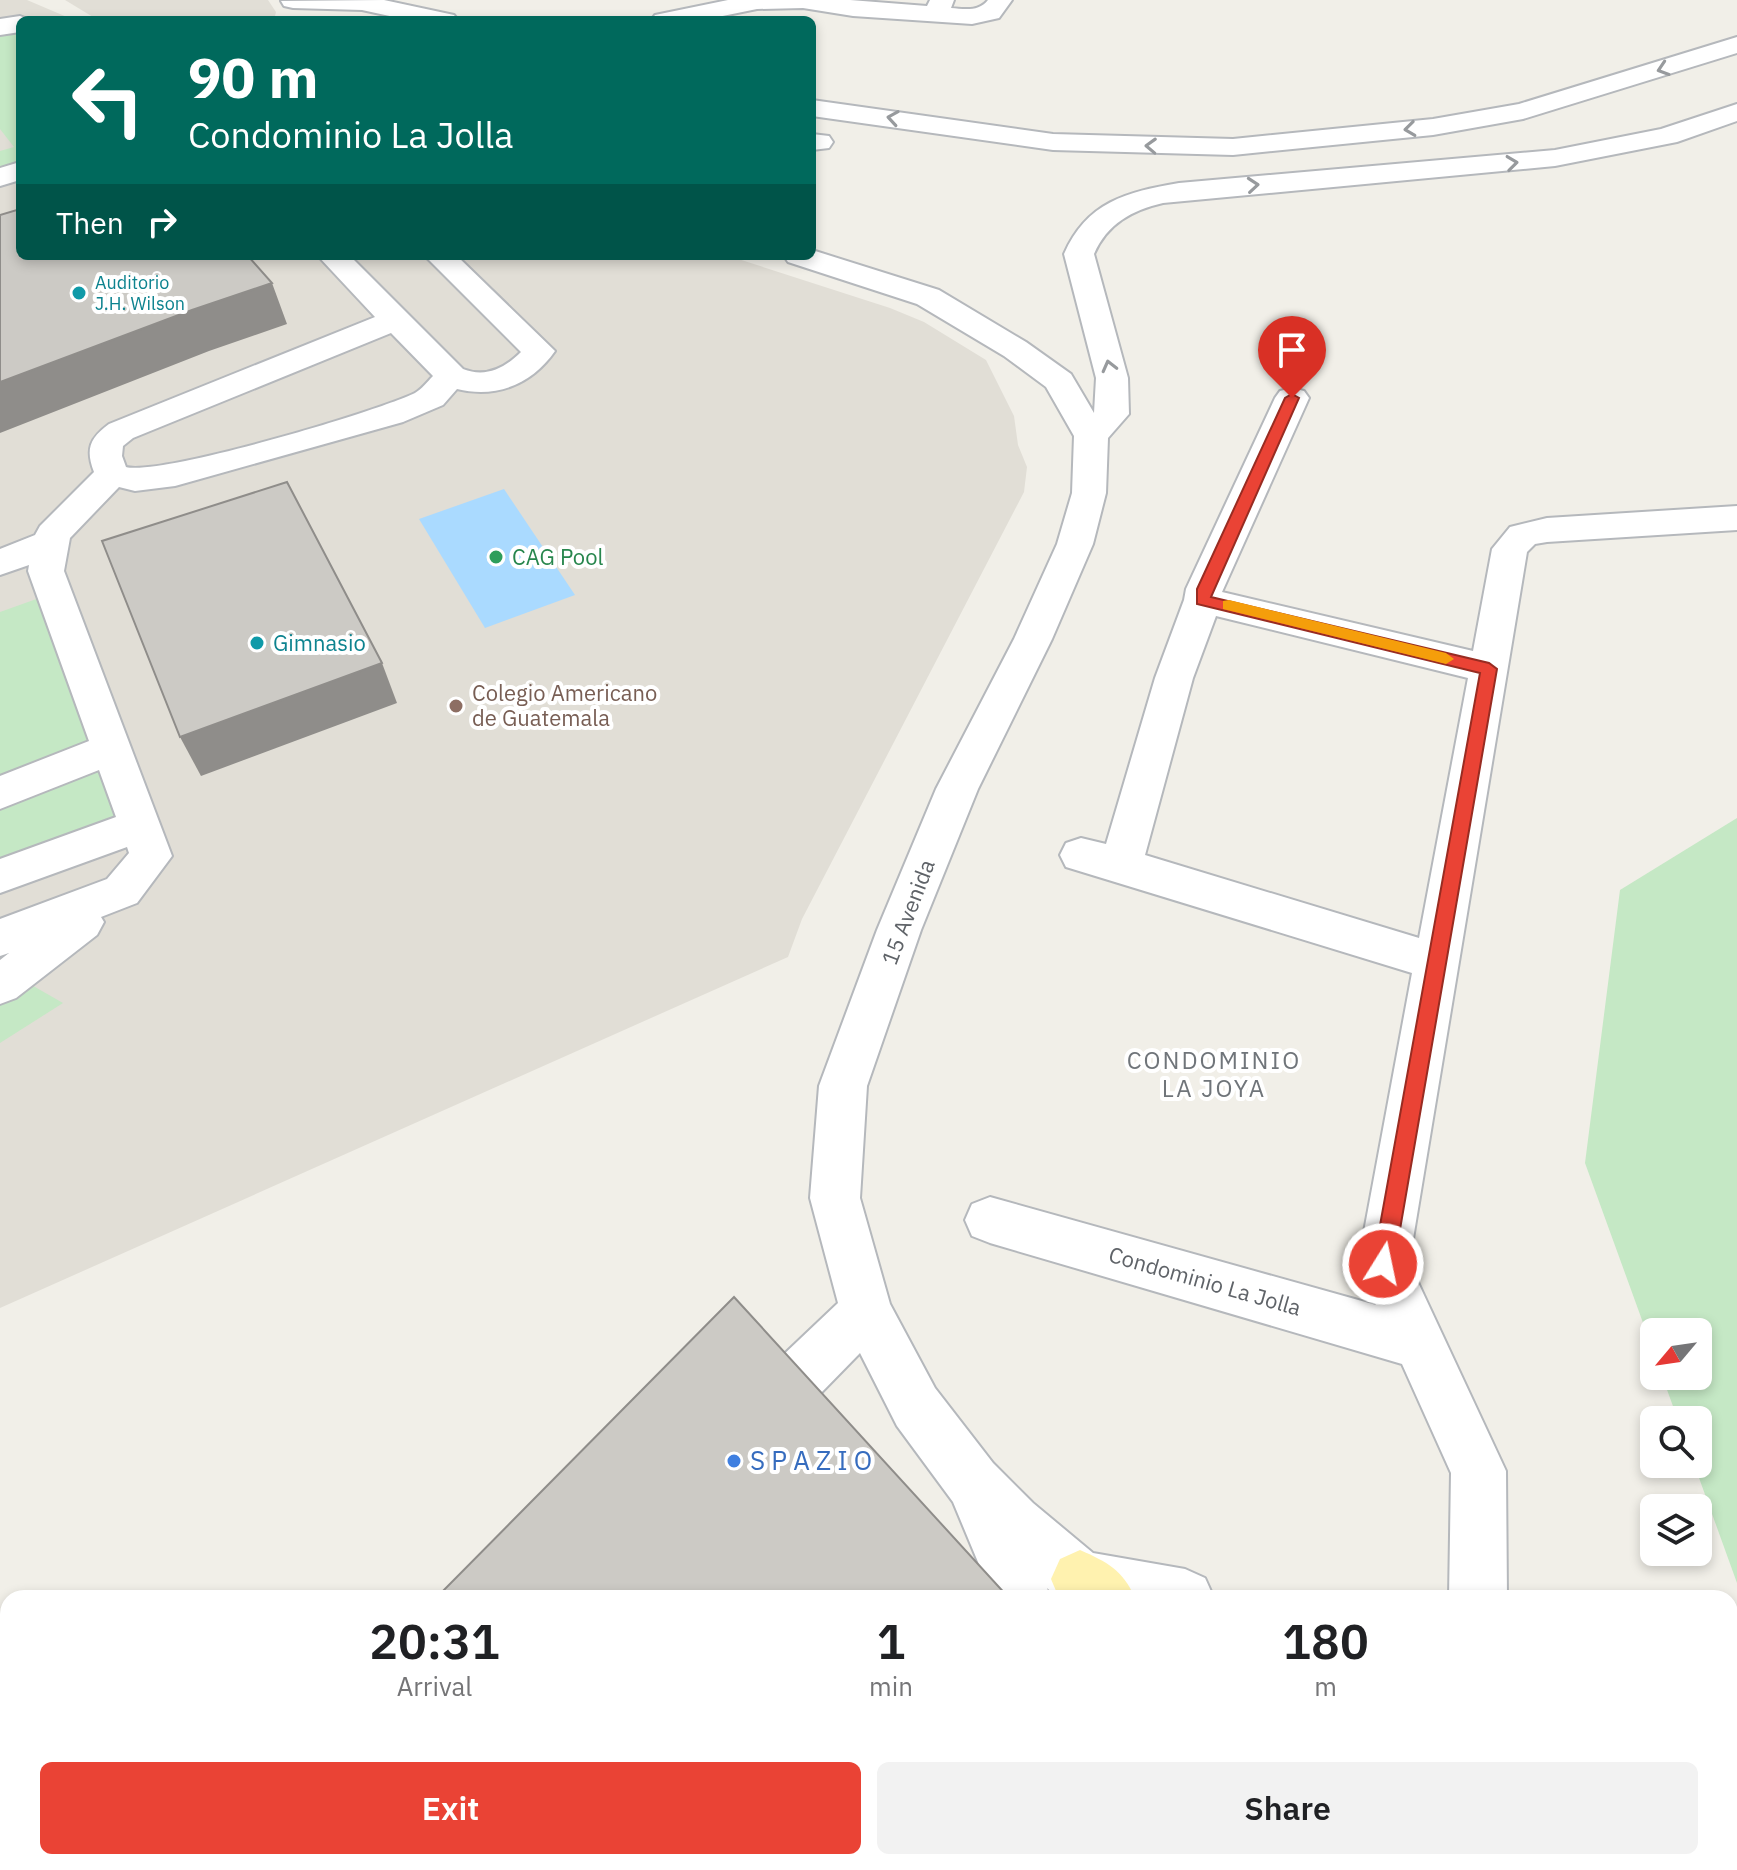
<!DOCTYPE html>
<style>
body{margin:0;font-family:"IBM Plex Sans",sans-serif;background:#f2f2f2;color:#202124;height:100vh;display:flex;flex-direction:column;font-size:30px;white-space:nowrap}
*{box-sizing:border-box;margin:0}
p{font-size:26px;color:#757577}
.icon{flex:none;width:44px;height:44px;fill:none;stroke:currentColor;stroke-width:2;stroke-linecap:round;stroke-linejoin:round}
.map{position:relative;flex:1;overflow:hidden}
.side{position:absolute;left:0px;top:1590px;width:1738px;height:280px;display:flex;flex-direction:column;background:#fff;border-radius:24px 24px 0 0;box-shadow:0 4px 12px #0003}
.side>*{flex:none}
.banner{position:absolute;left:16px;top:16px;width:800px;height:244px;border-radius:12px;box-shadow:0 4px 12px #0003;background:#00695c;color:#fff;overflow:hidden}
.needle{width:52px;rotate:241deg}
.controls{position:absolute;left:1640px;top:1318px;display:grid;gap:16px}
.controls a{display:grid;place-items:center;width:72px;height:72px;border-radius:12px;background:#fff;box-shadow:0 4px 12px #0003;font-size:40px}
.pin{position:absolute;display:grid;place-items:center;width:68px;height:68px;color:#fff;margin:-82px -34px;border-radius:50% 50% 50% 0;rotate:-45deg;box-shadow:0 0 8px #0007}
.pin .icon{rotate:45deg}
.me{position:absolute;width:88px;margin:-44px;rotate:10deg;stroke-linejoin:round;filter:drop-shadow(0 0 6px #0008)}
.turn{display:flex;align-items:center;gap:28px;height:168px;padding:0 40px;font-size:36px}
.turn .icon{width:104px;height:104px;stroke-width:2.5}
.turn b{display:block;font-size:56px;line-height:68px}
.then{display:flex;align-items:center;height:76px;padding:0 40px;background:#0003;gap:16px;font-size:30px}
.eta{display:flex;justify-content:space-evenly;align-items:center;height:136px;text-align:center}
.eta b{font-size:48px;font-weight:600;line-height:56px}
.cta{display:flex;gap:16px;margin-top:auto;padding:16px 40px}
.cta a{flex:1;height:92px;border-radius:12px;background:#ea4335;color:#fff;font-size:32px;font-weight:600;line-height:92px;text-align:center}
.cta a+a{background:#f2f2f2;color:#202124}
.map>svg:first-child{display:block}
</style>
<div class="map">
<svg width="1737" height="1870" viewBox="0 0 1737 1870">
<rect width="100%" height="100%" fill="#f1efe8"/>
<!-- education -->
<g fill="#e1ded6">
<path d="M0 0H27L74 20H20V256H729L890 308 924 322 986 360 1014 416 1018 445 1027 467 1024 492 802 919 788 957 0 1308Z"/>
<path d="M65 0H268L276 12 274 20H98Z"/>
</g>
<!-- green -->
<g fill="#c5e8c5">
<path d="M20 32V164L0 167V151L14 147 0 129V34Z"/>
<path d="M56 592 146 815 0 873V612Z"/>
<path d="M1737 818V1583L1694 1464H1698V1420H1678L1662 1376H1698V1332H1654V1353L1585 1163 1620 890Z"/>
<path d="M0 967 63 1003 0 1043Z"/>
</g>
<!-- water -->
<path fill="#aadaff" d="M504 489 575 595 485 628 419 519Z"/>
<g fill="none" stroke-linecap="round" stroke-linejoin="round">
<defs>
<g id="minor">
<path d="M384 0 454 15 458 20H408L362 10 293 8 284 6 281 1Z"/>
<path d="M728 0H850L927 6 930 0H954L951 8C964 9 979 12 988 0H1012L999 18 972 24 853 16 803 8 757 9 703 20H651L655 15Z"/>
<path d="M20 16 30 20H20V32L0 35V19Z"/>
<path d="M1737 37V53L1523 119 1433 135 1233 155 1053 150 812 116V100L1053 134 1233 139 1433 119 1519 104Z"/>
<path d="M1737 104V121L1677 142 1555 166 1163 203C1132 210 1107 224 1094 254L1128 378 1129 414 1108 438 1106 493 1093 544 1052 639 978 789 921 930 867 1086 860 1198 890 1304 935 1388 993 1463 1033 1503 1093 1553 1185 1569 1205 1578 1214 1598H1058L1047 1588 1051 1598H993L953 1502 897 1426 860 1353 818 1396 799 1403 780 1396 772 1377 780 1358 838 1303 810 1198 819 1086 877 930 936 789 1014 639 1057 544 1072 493 1074 436 1046 387 1004 356 917 304 788 262 784 256H812V250L939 290 1026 342 1071 374 1094 413 1096 378 1064 254C1087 202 1126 192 1179 183L1555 150 1661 129Z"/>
<path d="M812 134 829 136 833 142 829 148 812 150Z"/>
<path d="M20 162V180L0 186V168Z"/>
<path d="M318 256H350L463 369C486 378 505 368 521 352L425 256H457L555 351C532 384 496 399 457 389L443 405 403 422 175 486 135 491 119 487 70 538 64 571 172 856 137 903 101 917 104 922 97 935 16 998 0 1004V960L9 953 0 956V919L107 879 129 853 127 847 0 893V859L116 817 99 770 0 809V776L89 741 28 571 29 565 0 575V549L35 535 40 526 94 472C85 449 90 438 109 424L375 317ZM391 333 433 376C427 382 422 389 415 393 376 412 161 476 126 467L122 456 123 446 133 438Z"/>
<path d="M1292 388 1304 391 1309 398 1222 592 1473 651 1492 549 1510 527 1547 518 1737 506V530L1547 542 1535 544 1527 552 1409 1263 1506 1471 1507 1598H1449L1451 1473 1402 1364 990 1243 972 1236 965 1220 972 1204 990 1197 1376 1305 1358 1264 1412 973 1066 867 1060 855 1066 843 1081 838 1106 844 1155 678 1184 600 1186 589 1275 398 1280 391ZM1216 616 1468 678 1419 938 1145 855 1193 678Z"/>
<path d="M1730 1803 1737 1806V1868L1722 1862H1730Z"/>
<path d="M1357 1862H1431L1435 1870H1360Z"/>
</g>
<g id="major">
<path d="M1080 1550C1107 1562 1123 1570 1135 1598H1059L1051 1579 1060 1559Z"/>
<path d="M1557 1862H1631L1635 1870H1560Z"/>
</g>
</defs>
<!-- minor casing -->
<use href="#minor" stroke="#b5b8bc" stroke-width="4"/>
<!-- major casing -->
<use href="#major" stroke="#f2c960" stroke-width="4"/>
<!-- minor -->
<use href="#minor" fill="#fff" fill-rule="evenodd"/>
<!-- major -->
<use href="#major" fill="#fff2af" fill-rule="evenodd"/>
</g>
<!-- shaded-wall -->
<g fill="#8f8d8a">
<path d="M272 283 287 324 209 351 0 433V382L192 310Z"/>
<path d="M382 663 397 703 201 776 180 737Z"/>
</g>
<!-- building -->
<g fill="#cccac5" stroke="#8f8d8a" stroke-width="2">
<path d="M20 209V256H248L272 283 192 310 0 382V215Z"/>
<path d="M287 482 382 663 180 737 102 541Z"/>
<path d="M734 1297 1009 1598H436Z"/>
<path d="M176 1862H1250L1257 1870H168Z"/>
</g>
<!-- one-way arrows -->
<defs><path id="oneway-chevron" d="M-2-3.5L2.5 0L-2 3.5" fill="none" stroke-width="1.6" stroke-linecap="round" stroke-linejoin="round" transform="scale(2)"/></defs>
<g stroke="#979a9d">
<use href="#oneway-chevron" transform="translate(1663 69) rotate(162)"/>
<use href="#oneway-chevron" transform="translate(893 118) rotate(-171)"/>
<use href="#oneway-chevron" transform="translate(1410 129) rotate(173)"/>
<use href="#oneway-chevron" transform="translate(1151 146) rotate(-178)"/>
<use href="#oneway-chevron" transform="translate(1512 163) rotate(-7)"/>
<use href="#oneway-chevron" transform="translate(1253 185) rotate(-5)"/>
<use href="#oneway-chevron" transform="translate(1109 366) rotate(-104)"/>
</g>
<!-- route -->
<path fill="#ea4335" stroke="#982c22" stroke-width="2" d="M1292 394 1299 398 1211 597 1489 663 1497 669 1394 1264 1391 1271 1383 1274 1376 1271 1373 1264 1480 673 1197 604V589L1285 398Z"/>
<!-- slow -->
<path fill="#f59e0b" d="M1229 600 1446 653 1454 659 1446 664 1223 609V601Z"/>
<!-- markers -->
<g fill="#0f9aa8" stroke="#fff" stroke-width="3">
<circle cx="79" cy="293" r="8"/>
<circle cx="257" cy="643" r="8"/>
</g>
<circle fill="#2e9e5b" stroke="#fff" stroke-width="3" cx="496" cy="557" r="8"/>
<circle fill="#8d6e63" stroke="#fff" stroke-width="3" cx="456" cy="706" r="8"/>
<circle fill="#3f7fe0" stroke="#fff" stroke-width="3" cx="734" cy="1461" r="8"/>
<g text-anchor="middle" stroke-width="8" stroke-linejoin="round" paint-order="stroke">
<!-- far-culture labels -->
<g font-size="18" fill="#0d838f" stroke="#fff" text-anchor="start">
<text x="95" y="289">Auditorio<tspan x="95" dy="21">J.H. Wilson</tspan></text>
</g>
<!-- leisure labels -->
<g font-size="22" fill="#27864d" stroke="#fff" text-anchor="start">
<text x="512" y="565">CAG Pool</text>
</g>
<!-- culture labels -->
<g font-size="22" fill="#0d838f" stroke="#fff" text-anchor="start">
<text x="273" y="651">Gimnasio</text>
</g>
<!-- education labels -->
<g font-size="22" fill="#785e54" stroke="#fff" text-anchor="start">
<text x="472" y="701">Colegio Americano<tspan x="472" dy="25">de Guatemala</tspan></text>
</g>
<!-- street labels -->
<g font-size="22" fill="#5f6368" stroke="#fff">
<text transform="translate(908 912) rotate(-69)" y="8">15 Avenida</text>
<text transform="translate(1205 1281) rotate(16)" y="8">Condominio La Jolla</text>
</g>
<!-- neighbourhood labels -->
<g font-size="24" letter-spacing="2" fill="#70757a" stroke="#fff">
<text x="1214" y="1069">CONDOMINIO<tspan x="1214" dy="28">LA JOYA</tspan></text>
</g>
<!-- near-shop labels -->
<g font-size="26" fill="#366cbe" stroke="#fff" text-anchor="start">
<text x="750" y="1470">S P A Z I O</text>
</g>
</g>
</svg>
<div class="controls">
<a><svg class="needle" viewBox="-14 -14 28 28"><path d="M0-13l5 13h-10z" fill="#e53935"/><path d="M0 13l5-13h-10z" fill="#757577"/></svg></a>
<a><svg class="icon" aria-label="search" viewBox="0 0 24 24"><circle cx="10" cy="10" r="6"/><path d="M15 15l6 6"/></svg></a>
<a><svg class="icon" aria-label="layers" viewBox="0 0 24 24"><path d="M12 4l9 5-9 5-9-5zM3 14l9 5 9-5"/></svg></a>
</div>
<div class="pin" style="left:1292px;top:398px;background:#d93025"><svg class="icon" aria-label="arrive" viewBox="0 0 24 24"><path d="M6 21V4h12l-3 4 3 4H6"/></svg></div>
<svg class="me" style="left:1383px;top:1264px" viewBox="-20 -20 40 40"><circle r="17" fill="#ea4335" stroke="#fff" stroke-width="3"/><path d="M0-11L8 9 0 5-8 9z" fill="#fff"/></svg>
<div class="banner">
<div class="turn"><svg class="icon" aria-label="left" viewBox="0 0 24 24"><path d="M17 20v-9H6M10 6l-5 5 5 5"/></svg><div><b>90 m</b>Condominio La Jolla</div></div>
<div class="then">Then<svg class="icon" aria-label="right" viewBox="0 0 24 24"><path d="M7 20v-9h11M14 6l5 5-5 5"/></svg></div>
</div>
<section class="side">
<div class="eta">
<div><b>20:31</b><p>Arrival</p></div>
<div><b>1</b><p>min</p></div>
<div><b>180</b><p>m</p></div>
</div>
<div class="cta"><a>Exit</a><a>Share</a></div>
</section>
</div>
